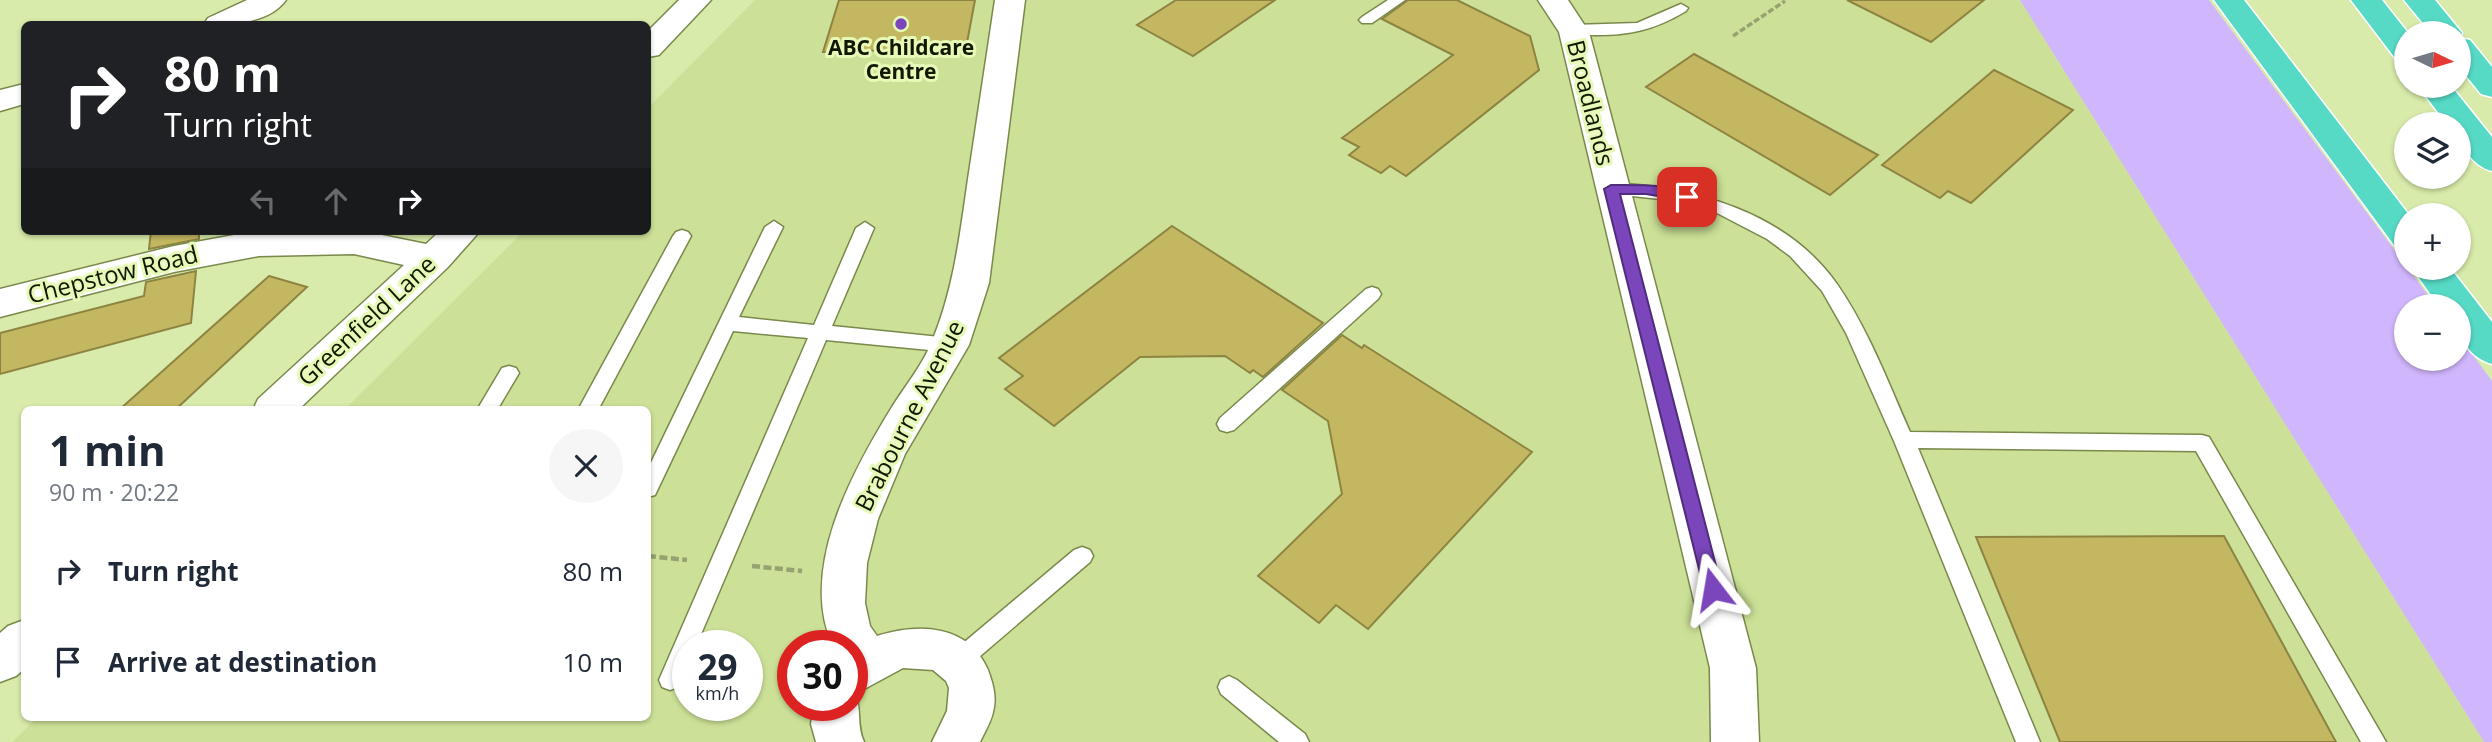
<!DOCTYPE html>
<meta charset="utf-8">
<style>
body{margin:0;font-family:"Open Sans",sans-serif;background:#f6f6f7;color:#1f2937;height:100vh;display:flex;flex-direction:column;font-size:26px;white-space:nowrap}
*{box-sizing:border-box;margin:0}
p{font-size:23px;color:#747a83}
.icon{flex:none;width:38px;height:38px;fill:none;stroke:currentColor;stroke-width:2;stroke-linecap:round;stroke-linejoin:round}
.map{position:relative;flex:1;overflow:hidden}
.panel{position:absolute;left:21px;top:406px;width:630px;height:315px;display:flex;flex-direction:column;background:#fff;border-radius:10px;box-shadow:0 2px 5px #0004}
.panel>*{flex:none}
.guide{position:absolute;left:21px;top:21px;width:630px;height:214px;border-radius:10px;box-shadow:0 2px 5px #0004;background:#202124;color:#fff;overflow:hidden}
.needle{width:46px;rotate:95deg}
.controls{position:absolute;left:2394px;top:21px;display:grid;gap:14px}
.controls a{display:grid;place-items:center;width:77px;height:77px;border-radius:50%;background:#fff;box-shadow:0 2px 5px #0004;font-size:35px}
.speed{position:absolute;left:672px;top:630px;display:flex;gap:14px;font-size:35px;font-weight:700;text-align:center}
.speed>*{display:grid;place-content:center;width:91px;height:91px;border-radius:50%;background:#fff;box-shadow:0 2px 5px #0004;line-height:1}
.speed small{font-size:18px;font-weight:400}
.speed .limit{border:10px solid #d22;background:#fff;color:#111}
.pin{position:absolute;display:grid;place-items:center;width:60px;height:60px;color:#fff;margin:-30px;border-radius:14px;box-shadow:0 4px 10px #0006}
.me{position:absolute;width:77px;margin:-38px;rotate:346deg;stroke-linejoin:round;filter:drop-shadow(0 0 5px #0008)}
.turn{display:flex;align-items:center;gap:24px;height:147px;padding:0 28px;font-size:32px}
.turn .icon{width:91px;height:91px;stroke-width:2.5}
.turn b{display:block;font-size:49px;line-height:60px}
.lanes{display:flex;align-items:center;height:66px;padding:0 28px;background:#0003;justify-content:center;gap:35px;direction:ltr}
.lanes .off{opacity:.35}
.round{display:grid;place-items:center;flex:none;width:74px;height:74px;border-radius:37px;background:#f6f6f7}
.overview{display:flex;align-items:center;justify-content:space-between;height:119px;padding:0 28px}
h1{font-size:42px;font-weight:700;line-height:52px}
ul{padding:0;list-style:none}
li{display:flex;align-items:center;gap:21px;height:91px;padding:0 28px}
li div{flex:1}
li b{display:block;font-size:26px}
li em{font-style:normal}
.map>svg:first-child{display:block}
</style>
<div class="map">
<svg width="2492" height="742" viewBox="0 0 2492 742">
<rect width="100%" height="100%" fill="#d8ebaa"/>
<!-- built -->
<path fill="#cce197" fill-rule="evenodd" d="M755 0H2020L2484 742H12L37 718H648V410L345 409 524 231H648V108ZM688 646H747V705H688ZM793 646H852V705H793Z"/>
<!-- green -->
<path fill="#d0b6fd" d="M2020 0H2209L2436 306H2406V359H2459V336L2492 381V742H2484Z"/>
<!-- building -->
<g fill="#c3b761" stroke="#8e8442" stroke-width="2">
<path d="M839 0H975L966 48 823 52Z"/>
<path d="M1176 0H1275L1193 56 1137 25Z"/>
<path d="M1408 0H1457L1530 36 1539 70 1406 176 1390 166 1381 173 1349 155 1359 147 1342 138 1453 55 1382 19Z"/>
<path d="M1847 0H1984L1931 42Z"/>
<path d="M1694 54 1878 155 1830 195 1646 87Z"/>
<path d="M1994 70 2073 110 1971 203 1948 191 1940 198 1882 165Z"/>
<path d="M1172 226 1323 323 1263 377 1253 370 1250 373 1225 356 1140 357 1054 426 1005 389 1023 376 999 358Z"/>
<path d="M151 231H199V239L149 249Z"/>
<path d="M196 271 191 323 0 374V333L144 296 146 282Z"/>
<path d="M269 276 307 287 175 410H119Z"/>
<path d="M1342 335 1362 348 1364 345 1532 452 1368 629 1336 605 1319 623 1258 576 1342 494 1328 421 1282 390Z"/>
<path d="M2224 536 2336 742H2060L1976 537Z"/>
</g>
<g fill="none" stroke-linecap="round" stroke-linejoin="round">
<defs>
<g id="lane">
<path d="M1388 0H1405L1372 23H1362L1359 20 1362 17Z"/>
<path d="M1681 4 1688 8 1686 11C1655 30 1627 36 1591 35 1582 35 1572 36 1565 30L1573 25 1637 23Z"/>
<path d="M1611 183C1695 187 1786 212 1837 284 1868 329 1888 382 1910 432L2202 435 2209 437 2386 742H2361L2196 451 1918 448 2040 742H2016L1894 441 1846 333 1822 291 1790 256 1767 239 1717 213 1669 200 1605 193 1602 189Z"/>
<path d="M774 221 783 227 739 317 814 325 856 228 865 222 874 228 832 326 950 338 957 340 959 345 957 350 950 352 826 340 696 646H688C688 662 685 672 678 687L670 690 662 687 659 680 808 338 733 331 655 495 648 497V469L765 227Z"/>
<path d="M682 230 688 232 691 236 598 410H578L673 236 676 232Z"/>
<path d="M1372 287 1378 289 1381 294 1378 299 1234 430 1227 432 1220 430 1217 424 1220 418 1366 289Z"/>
<path d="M509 366 516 368 519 373 497 410H477L502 368Z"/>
<path d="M1082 547 1090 550 1093 556 1090 562 965 669 957 672 949 669 946 662 949 655 1074 550Z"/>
<path d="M1229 676 1237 680 1305 734 1309 742H1279L1221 694 1218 687 1221 680Z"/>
</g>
<g id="street">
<path d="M247 0H286C270 23 229 26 204 24L208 18Z"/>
<path d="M679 0H711L659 55 648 57V31Z"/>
<path d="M995 0H1025L989 283 969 345 905 454 878 519 867 563 865 603 870 626 877 636C919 623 968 624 988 670 993 684 997 697 993 712 991 722 984 733 980 742H932L947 711 949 688 946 681 933 670 903 668 855 694C862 709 856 725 864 742H816L811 724 814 705H852V646H833C798 570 852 472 892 407 905 386 924 363 933 339 954 287 960 234 968 179 977 119 986 60 995 0Z"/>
<path d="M1538 0H1568L1589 32 1756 668 1759 742H1711L1710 668 1559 32Z"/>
<path d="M24 84V104L0 111V90Z"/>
<path d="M256 231H362L426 244 440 231H480L448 267 298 410H253L258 399 404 265 354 254 259 256 174 272 0 317V289L174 246Z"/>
<path d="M24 620V669L16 676 0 682V633L8 626Z"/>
</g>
<g id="highway">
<path d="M2214 0H2244L2409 215H2406V248L2394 245Z"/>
<path d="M2351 0H2382L2408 33 2406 60 2395 58Z"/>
<path d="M2404 0H2435L2462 33 2459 38 2470 40 2492 67V97L2481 94 2459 67V33H2431Z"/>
<path d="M2418 86H2451L2492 137V171C2472 166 2459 145 2459 124H2447Z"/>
<path d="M2412 268H2450L2492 322V364C2463 355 2459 333 2459 306H2439Z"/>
</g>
</defs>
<!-- lane casing -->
<use href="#lane" stroke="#79894b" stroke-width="3"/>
<!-- street casing -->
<use href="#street" stroke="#79894b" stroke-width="3"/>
<!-- highway casing -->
<use href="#highway" stroke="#fff" stroke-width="3"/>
<!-- path-far1 -->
<path stroke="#94a370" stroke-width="3.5" stroke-dasharray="6 2.5" stroke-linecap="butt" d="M1733 36 1785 1"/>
<!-- path -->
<g stroke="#94a370" stroke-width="4.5" stroke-dasharray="8 3.5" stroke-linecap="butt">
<path d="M648 556 687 560"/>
<path d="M752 566 802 571"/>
</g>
<!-- lane -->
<use href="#lane" fill="#fff" fill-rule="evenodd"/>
<!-- street -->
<use href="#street" fill="#fff" fill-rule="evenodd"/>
<!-- highway -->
<use href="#highway" fill="#56dac6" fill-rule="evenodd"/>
</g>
<!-- route -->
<path fill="#7b45bc" stroke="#502d7a" stroke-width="2" d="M1611 185C1630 185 1681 183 1694 197L1687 201 1646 194H1620L1722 589 1719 594 1713 597 1707 594 1704 589 1604 189Z"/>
<!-- markers -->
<circle fill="#7b45bc" stroke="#e6f9b6" stroke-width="2.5" cx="901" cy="24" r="7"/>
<g text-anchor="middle" stroke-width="6" stroke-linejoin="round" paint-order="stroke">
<!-- far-poi labels -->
<g font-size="21" font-weight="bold" fill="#111701" stroke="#e6f9b6">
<text x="901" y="55">ABC Childcare<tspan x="901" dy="24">Centre</tspan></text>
</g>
<!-- street labels -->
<g font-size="24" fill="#111701" stroke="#e6f9b6">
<text transform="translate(1590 103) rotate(76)" y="8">Broadlands</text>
<text transform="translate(113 275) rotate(-14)" y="8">Chepstow Road</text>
<text transform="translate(367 321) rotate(-43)" y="8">Greenfield Lane</text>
<text transform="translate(910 416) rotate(-63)" y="8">Brabourne Avenue</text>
</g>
</g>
</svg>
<div class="controls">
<a><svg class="needle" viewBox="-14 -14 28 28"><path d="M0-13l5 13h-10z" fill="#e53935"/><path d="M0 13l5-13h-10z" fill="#747a83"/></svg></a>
<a><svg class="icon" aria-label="layers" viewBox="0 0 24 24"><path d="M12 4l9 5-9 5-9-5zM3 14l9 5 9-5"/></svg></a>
<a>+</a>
<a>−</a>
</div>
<div class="speed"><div>29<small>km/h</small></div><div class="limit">30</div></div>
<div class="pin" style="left:1687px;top:197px;background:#d93025"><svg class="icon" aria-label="arrive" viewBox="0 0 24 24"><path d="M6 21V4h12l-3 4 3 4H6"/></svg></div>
<svg class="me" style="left:1713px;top:589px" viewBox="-20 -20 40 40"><path d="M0-17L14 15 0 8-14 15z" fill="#7b45bc" stroke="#fff" stroke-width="4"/></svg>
<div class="guide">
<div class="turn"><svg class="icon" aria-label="right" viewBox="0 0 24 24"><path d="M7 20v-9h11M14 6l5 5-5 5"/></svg><div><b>80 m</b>Turn right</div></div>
<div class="lanes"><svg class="icon off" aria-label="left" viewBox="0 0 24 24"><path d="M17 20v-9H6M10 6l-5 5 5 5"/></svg><svg class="icon off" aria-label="ahead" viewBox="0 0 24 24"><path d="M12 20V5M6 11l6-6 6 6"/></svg><svg class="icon" aria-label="right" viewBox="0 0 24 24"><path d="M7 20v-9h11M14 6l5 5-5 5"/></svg></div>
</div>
<section class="panel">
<div class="overview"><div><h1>1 min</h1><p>90 m · 20:22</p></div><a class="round"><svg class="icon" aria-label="close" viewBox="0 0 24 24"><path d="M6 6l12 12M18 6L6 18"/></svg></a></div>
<ul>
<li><svg class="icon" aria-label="right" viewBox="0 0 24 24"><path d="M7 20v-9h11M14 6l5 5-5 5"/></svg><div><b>Turn right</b></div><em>80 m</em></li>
<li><svg class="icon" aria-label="arrive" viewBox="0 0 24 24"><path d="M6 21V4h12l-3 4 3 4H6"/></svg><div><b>Arrive at destination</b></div><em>10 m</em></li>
</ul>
</section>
</div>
